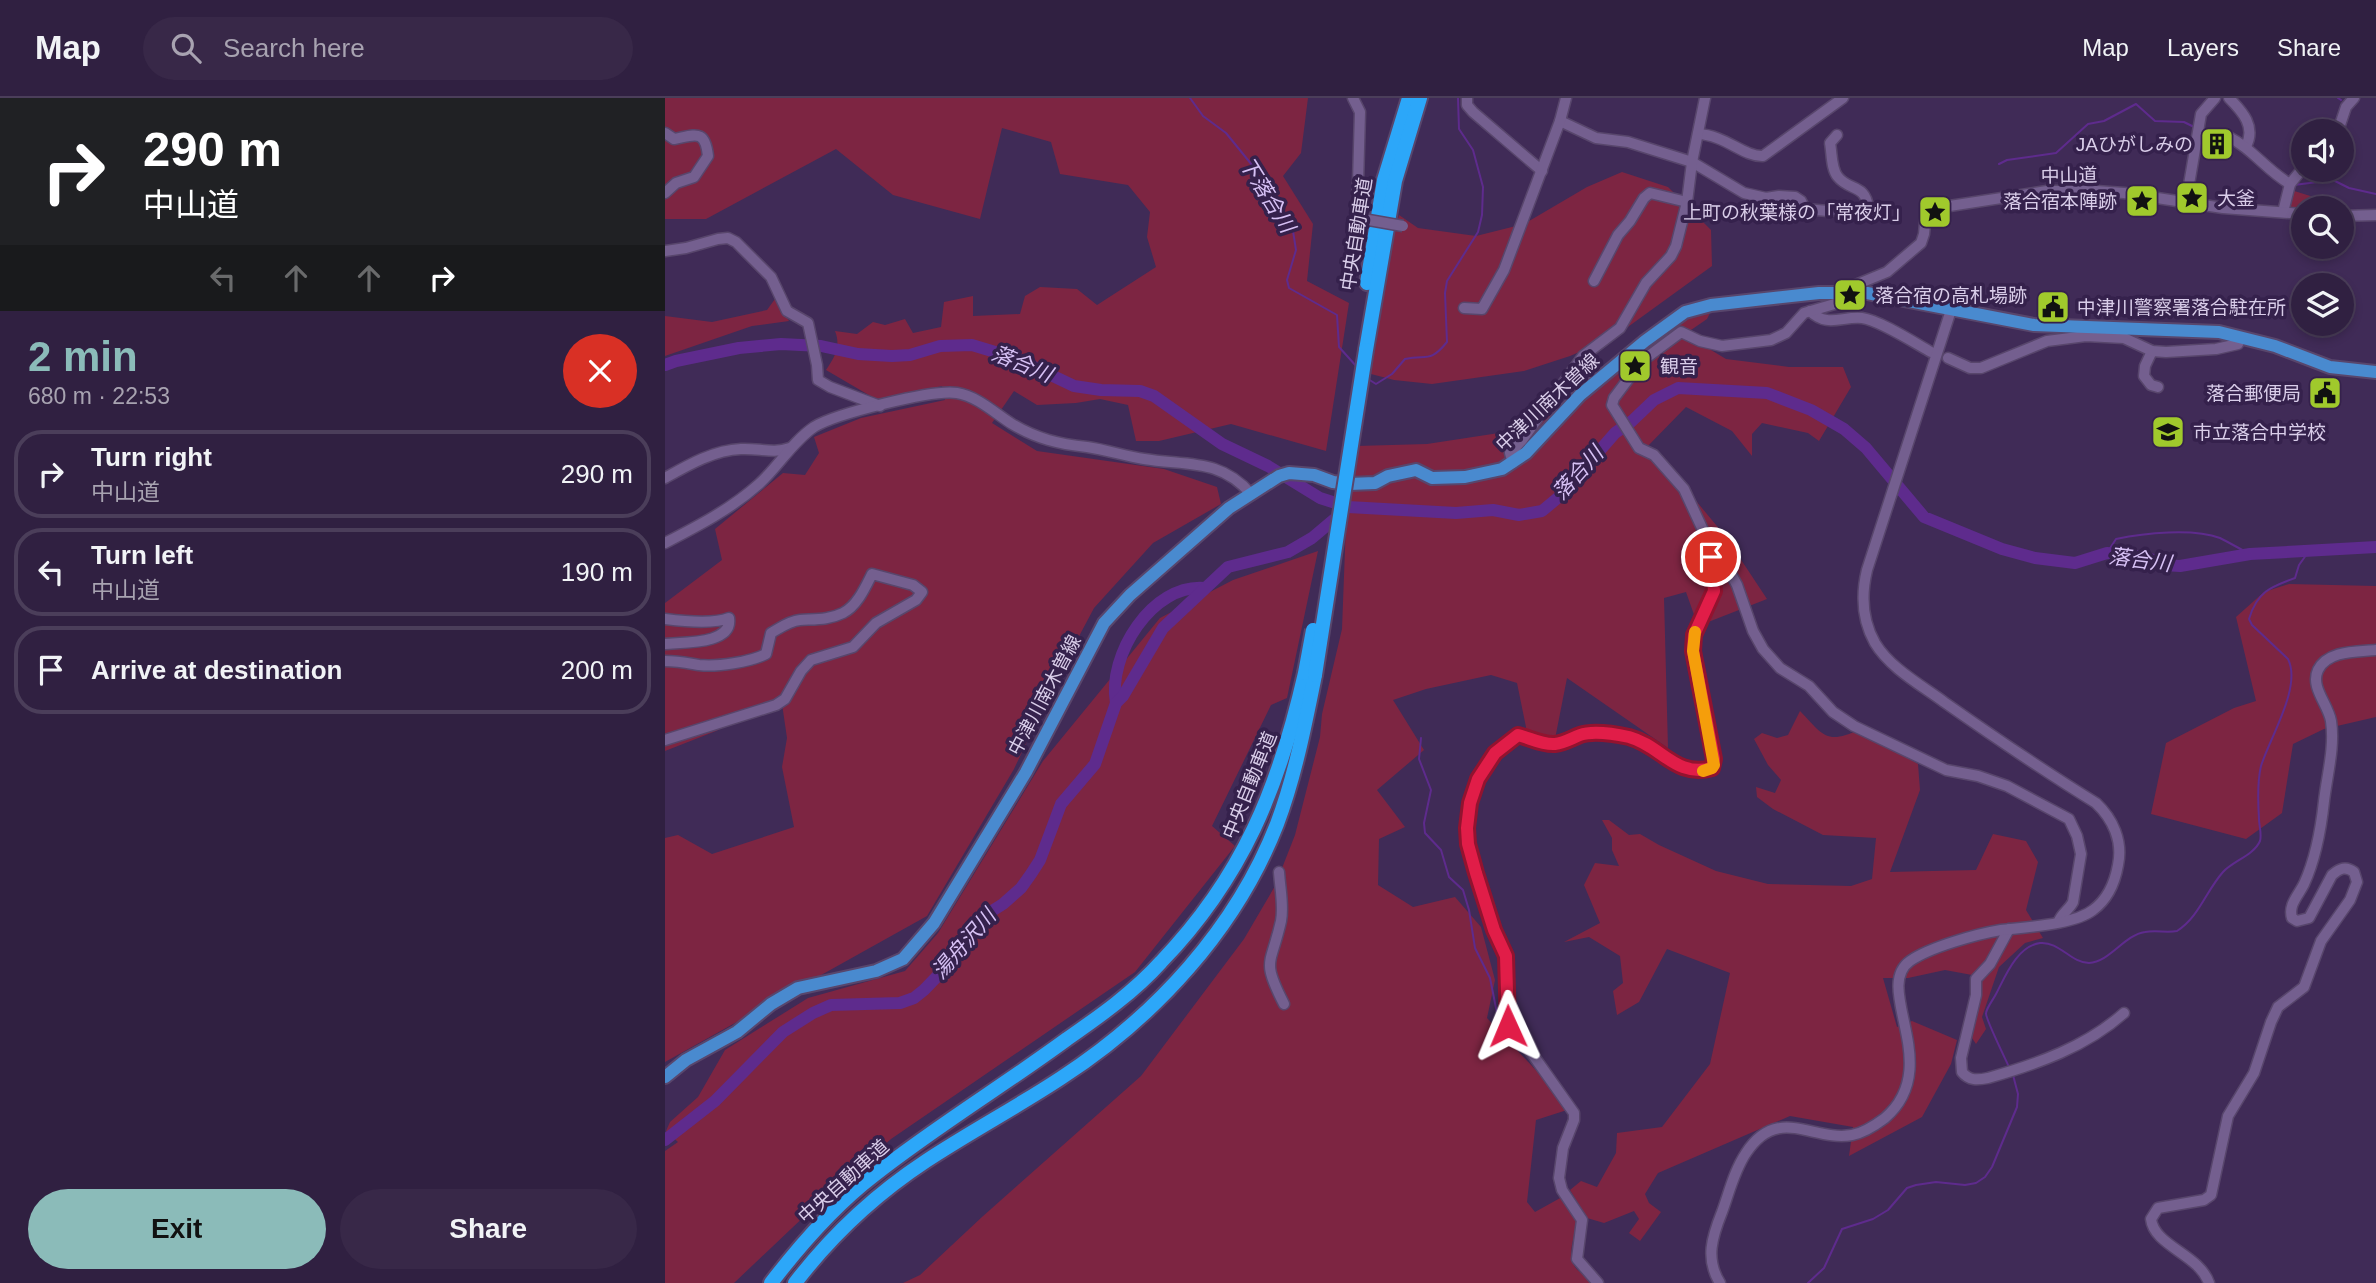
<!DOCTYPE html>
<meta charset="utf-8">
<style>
body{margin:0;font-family:Helvetica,"Noto Sans JP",sans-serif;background:#382848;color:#f1f3f6;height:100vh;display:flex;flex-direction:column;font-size:26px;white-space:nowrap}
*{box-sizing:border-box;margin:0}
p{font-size:23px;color:#a8a3b1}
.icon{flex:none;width:38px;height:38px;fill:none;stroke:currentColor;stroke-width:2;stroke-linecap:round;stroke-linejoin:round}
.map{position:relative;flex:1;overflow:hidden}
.panel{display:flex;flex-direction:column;background:#302041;width:665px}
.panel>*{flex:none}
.guide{background:#202124;color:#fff;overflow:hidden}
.tools{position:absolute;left:1626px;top:21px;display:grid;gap:14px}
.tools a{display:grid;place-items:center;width:63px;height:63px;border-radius:50%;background:#302041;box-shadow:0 4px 10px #0003,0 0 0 2px #4b3e5a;font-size:35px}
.pin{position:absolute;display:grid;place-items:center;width:60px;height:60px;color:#fff;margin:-30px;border:4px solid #fff;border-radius:50%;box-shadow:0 2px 7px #0007}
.me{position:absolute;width:77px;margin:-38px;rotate:359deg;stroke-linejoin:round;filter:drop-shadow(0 0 5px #0008)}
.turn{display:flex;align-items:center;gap:24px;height:147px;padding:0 28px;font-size:32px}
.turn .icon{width:91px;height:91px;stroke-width:2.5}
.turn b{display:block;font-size:49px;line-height:60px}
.lanes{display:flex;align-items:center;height:66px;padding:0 28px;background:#0003;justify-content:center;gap:35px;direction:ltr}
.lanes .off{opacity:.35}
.round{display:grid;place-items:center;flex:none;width:74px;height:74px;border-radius:37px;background:#382848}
.head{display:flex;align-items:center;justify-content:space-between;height:119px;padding:0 28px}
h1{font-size:42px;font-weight:600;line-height:52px;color:#8bbbb9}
.action{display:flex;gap:14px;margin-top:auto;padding:14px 28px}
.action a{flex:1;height:80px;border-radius:42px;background:#8bbbb9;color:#111;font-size:28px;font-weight:600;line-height:80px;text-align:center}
.action a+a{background:#382848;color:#f1f3f6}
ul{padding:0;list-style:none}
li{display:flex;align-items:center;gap:21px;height:88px;margin:0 14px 10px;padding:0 14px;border:4px solid #4b3e5a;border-radius:28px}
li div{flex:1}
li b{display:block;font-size:26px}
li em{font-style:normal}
header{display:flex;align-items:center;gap:42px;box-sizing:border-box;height:98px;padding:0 35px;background:#302041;border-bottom:2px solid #4b3e5a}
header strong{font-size:33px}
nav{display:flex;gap:38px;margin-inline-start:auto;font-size:24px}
.search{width:490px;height:63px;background:#382848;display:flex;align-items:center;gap:18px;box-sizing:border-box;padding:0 24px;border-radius:38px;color:#a8a3b1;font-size:26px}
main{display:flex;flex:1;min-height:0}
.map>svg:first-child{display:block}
</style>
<header>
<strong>Map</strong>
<div class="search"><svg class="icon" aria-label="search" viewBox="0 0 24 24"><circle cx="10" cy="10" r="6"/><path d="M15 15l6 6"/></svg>Search here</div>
<nav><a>Map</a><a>Layers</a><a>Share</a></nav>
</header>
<main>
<section class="panel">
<div class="guide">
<div class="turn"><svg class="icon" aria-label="right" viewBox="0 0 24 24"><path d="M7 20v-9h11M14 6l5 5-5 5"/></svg><div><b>290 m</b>中山道</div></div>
<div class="lanes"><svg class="icon off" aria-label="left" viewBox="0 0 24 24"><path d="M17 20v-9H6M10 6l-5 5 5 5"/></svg><svg class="icon off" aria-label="ahead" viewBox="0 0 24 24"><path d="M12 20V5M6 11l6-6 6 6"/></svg><svg class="icon off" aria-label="ahead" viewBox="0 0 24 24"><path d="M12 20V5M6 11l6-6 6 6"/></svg><svg class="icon" aria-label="right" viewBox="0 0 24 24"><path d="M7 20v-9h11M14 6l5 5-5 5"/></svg></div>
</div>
<div class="head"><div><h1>2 min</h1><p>680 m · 22:53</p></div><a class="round" style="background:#d93025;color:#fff"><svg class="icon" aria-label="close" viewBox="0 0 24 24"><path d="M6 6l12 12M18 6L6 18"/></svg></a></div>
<ul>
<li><svg class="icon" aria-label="right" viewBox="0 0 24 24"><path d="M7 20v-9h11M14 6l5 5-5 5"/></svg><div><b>Turn right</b><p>中山道</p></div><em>290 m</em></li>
<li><svg class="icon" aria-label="left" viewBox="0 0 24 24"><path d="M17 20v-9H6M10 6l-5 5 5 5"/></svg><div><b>Turn left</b><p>中山道</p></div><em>190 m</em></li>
<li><svg class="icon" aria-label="arrive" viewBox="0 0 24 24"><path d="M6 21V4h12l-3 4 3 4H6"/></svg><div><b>Arrive at destination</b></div><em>200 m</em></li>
</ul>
<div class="action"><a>Exit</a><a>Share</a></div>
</section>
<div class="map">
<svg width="1711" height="1185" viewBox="0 0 1711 1185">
<rect width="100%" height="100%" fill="#402b57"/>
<!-- green -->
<g fill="#7d2542">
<path d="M0 0H643L636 55 618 78 648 126 642 183 684 205 661 353 566 326 494 343H471L463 307 435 301 411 305 372 307 349 293 327 325 372 353 499 371 552 389 556 406 488 445 429 510 394 576 349 671 262 818 0 964V740L13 737 47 756 129 729 117 669 122 640 116 599 51 633 0 653V505L57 462 50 431 118 375 140 377 154 355 149 339 196 320 280 302 277 288 214 303 161 272C170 259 176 248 170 233L192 236 208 224 220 227 240 221 248 235 276 229 279 204 308 198V218L355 216 360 198 375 189 412 191 432 207 491 169 482 139 485 114 463 87 395 76 386 44 337 30 315 121 228 97 171 51 41 121H0Z"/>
<path d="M957 74 1003 89 1046 132 1047 168 949 239 905 258 859 273 767 286 729 282 706 276C710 219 719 172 734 117L753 130 811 138 859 126 922 89Z"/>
<path d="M1626 92 1655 101 1653 108H1647L1646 110H1638V112L1622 111Z"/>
<path d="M110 201 124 223 87 228 0 258V218L47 224 102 212Z"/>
<path d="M1046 213 1042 221 1026 232 1046 252 1061 261 1124 269H1178L1186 289 1154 343 1143 335 1097 325 1087 336V358L1067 333 1021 309 980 351 1022 392 1061 439 1102 501 1033 528 1021 494 999 500 1003 650 902 580 890 641 862 634 852 585 826 577 761 591 728 602 759 652 712 692 740 729 714 741 713 787 748 809 790 799 816 829 830 882 822 920 895 998 902 1012 871 1022 862 1104 870 1114 897 1099 913 1125C909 1138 902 1156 910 1169 915 1176 922 1177 925 1185H238L255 1177 317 1119 476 978 579 841 610 788 630 737 655 639 657 616 677 531 683 372 691 348 762 346 847 333 915 305 1020 221Z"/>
<path d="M653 453 622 600 606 607 547 728 570 748 470 874 226 1041 147 1111 69 1185H0V1053L13 1044 1 1033 5 1024 33 999 60 952 143 900 240 873 273 835 378 663 495 520 568 482Z"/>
<path d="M1624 486 1711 488V619L1659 631 1628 646 1617 715 1581 741 1486 716 1501 645 1569 610 1591 603 1571 519 1599 494Z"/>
<path d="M1135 613C1159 638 1161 647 1196 631L1253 666 1255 692 1225 774 1311 772 1328 736 1361 743 1373 764 1361 812 1378 840 1360 845 1334 869 1317 919 1321 931 1311 946 1307 940 1318 879 1280 872 1243 880H1218L1232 929 1247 923 1292 942 1286 966 1257 1019 1184 1058 1188 1029 1125 1018 993 1075 980 1096 984 1105 996 1114 975 1143 964 1135 974 1121 969 1113 939 1125 922 1120 905 1092 916 1083 932 1089 951 1055 952 1035 997 1029 1045 966 1065 875 1002 851 974 904 952 917 948 893 958 885 955 858 924 839 899 844 935 825 919 787 930 765 954 768 947 752V740L937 722H944L964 737 975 736 994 747 1051 773 1103 786 1186 788 1207 781 1211 740 1158 737 1108 711 1092 699 1091 689 1110 695 1116 682 1103 667 1089 641 1097 635 1112 640 1123 637Z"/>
</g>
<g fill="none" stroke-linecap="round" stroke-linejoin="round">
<!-- stream -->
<g stroke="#5e2b8d" stroke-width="2">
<path d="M525 0 538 18 561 35 587 67 610 119 628 133 631 152 622 182 624 190 672 217 674 249 692 269"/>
<path d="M1673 0 1676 2"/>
<path d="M1536 32 1556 39"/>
<path d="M1334 66 1342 62 1391 55 1423 26 1439 23 1471 6 1490 23 1519 24 1531 30"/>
<path d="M1668 72V81"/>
<path d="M1629 87 1668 82 1684 90 1711 96"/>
<path d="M703 281 711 286 727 276 740 261C762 256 764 266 782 244L780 195 782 183 813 134 817 117 818 89 808 52 794 31 793 0"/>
<path d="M1442 455 1451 441C1479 435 1528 430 1555 440 1565 445 1575 451 1585 456"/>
<path d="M756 640 754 661 766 692 759 725 760 735 776 752 784 779 798 792 804 812 810 850 825 880 832 915"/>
<path d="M838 930 848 941"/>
<path d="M1344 969C1341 962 1320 920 1321 915 1322 909 1328 902 1331 896 1340 879 1352 848 1375 845 1394 843 1406 865 1424 865 1445 864 1459 837 1480 834 1491 832 1502 835 1512 833 1534 819 1541 793 1558 774 1568 763 1589 757 1595 743 1597 736 1594 728 1594 721 1593 705 1592 684 1596 668 1605 639 1637 589 1623 561L1587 527 1584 521C1592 494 1605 489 1630 480L1634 467 1644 453"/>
<path d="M1143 1185 1159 1170 1177 1131 1208 1121 1223 1112 1242 1090 1251 1087 1271 1084 1300 1087 1311 1085 1320 1079 1327 1069 1352 1009 1353 996 1348 977"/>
</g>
<!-- river -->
<g stroke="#5e2b8d" stroke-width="12">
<path d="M0 267 11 263 74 250 116 246 156 248 193 256 227 258 245 257 275 248 307 247 350 260 409 288 436 292 475 293 489 298 557 346 603 368 655 400 683 409 791 415 828 412 854 417 877 413 895 398 950 335 967 323 989 302 1013 290 1102 295 1146 312 1179 331 1201 350 1259 419 1337 451 1370 460 1410 465 1442 455 1481 459 1499 467 1515 468 1585 456 1711 449"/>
<path d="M451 605C442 558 487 485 540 490"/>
<path d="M0 1042 50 1003 118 934 148 915 166 907 235 905 249 900 259 892 285 865 308 830 319 818 338 806 356 790 366 776 375 762 396 706 430 666 451 605 458 598 498 530 563 469 623 454 647 440 678 414"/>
</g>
<defs>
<g id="minor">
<path d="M688 0 695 14 692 120 698 121"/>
<path d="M802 0V7L808 14 877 73"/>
<path d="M1564 0C1578 14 1591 29 1581 48"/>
<path d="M895 23 931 40 963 44 1027 64 1079 95 1101 100 1114 98 1130 99 1136 103 1140 111 1163 113 1174 111 1186 113 1203 110 1205 114"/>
<path d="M1673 33 1681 9 1689 0"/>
<path d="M0 35 9 41C31 37 40 31 43 58L29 79 11 85 0 95"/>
<path d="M1033 36C1060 37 1079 59 1098 58L1178 0"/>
<path d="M1172 37 1165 45C1167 55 1166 71 1173 79 1184 93 1201 86 1203 110"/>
<path d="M1562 38C1587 50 1601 72 1625 86"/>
<path d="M1521 104 1536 16 1550 0"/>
<path d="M1618 114 1625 86 1638 70"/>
<path d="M1676 118 1711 117"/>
<path d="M0 153 21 150 53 141 63 140 71 144 106 179 122 213 143 225 152 267 153 282 165 289 215 308"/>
<path d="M929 183 953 137 965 123 979 100 985 95 1022 104"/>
<path d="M1185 193 1188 188 1222 174 1256 145 1259 136 1261 114 1265 111 1382 93H1431L1459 95 1558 110 1638 116"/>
<path d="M799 210 817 211 839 172 895 23 901 0"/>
<path d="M1145 213C1162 230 1177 218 1197 220 1214 222 1250 245 1266 254"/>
<path d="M1487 253 1480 268 1479 278 1486 287 1493 289"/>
<path d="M1283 260 1305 270H1316L1382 243 1421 238 1459 240 1487 253 1501 254 1551 251 1573 246 1576 239"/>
<path d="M848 365 845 355 857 342 918 258 955 230 981 185 1006 158 1011 148 1022 104 1027 64 1040 0"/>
<path d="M0 380C23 367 49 352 76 351 94 350 108 356 125 350"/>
<path d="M1044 444 1061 467 1072 487 1088 533 1098 551 1115 570 1144 588 1168 614 1189 628 1281 672 1313 678 1342 688 1404 721 1412 738 1416 756 1408 804C1404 812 1397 815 1394 823"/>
<path d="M0 445C33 428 66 411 94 386 113 369 127 344 149 329 170 316 268 291 292 295 312 298 331 316 347 326 372 341 394 346 422 349 442 352 460 358 479 361 521 368 555 360 586 396"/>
<path d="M0 521C16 523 49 526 64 520 68 547 17 544 0 546"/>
<path d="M0 563C12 563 22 565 34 567 53 569 85 564 101 556L106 535C115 530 124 523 135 522 150 521 164 522 178 515 192 508 200 490 207 476L248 487 257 494 251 502 211 525 188 549 146 562 136 573 120 601 111 607 0 642"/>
<path d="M614 774C615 790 619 808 616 823 606 868 596 861 619 906"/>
<path d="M1344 831 1325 866 1311 881V897L1296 960 1297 974C1304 983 1313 982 1323 980 1372 966 1421 949 1459 915"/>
<path d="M933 1185 912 1161 917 1122 897 1092 894 1080 898 1050 909 1022V1015L868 957 843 928 841 858 829 832 803 746 802 718 813 681 829 655 853 637C865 640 877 647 890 646 899 645 907 640 915 637 929 632 950 636 964 639 997 648 1010 680 1047 670L1049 661 1028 553 1029 537 1049 493V474L1043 443 1019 391 989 357 974 350 947 307 949 300 977 263 1016 234 1035 243 1057 248 1106 242 1121 235 1139 215 1183 202 1191 194"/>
<path d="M1055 1185C1040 1161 1047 1139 1057 1114 1064 1095 1069 1073 1081 1055 1113 1006 1148 1044 1187 1037 1198 1035 1212 1026 1220 1020 1280 968 1207 890 1245 863 1265 849 1312 836 1336 832 1360 829 1409 827 1428 812 1443 801 1450 784 1453 767 1458 743 1448 721 1431 705 1379 673 1329 639 1279 604 1256 587 1225 570 1210 545 1197 522 1196 497 1202 472L1286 212"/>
<path d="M1544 1185C1534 1156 1489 1148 1486 1121L1493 1110 1539 1102 1546 1097 1563 1018 1589 975 1606 924 1613 909 1639 889 1656 843 1685 802 1692 784 1689 774C1681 768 1675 770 1667 777L1644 820 1632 823 1627 820C1623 807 1633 798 1639 786 1651 760 1656 731 1659 703 1662 677 1670 649 1666 623 1663 606 1645 589 1653 572 1663 552 1692 554 1711 552"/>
</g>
<path id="major" d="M0 979 21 962 72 934 106 906 133 890 211 873 238 861 269 825 361 674 439 525 465 497 564 410 614 378 624 375 649 377 668 384 684 386 710 385 723 378 751 372 767 380 800 379 837 371 861 355 915 297 980 243 1020 214 1046 207 1154 195H1202L1369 227 1554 234 1610 248 1665 269 1711 274"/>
<g id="highway">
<path d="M702 185 719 82 744 0"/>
<path d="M701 252 730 83 755 0"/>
<path d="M106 1185C136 1146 169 1108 208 1078 270 1029 338 988 402 941 435 918 469 894 496 864 578 779 614 689 640 575"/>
<path d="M130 1185C166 1138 211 1096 261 1063 305 1034 352 1009 396 980 490 919 571 831 612 726 630 678 640 627 650 577"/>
</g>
</defs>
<!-- minor casing -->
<use href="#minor" stroke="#58466c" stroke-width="13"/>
<!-- major casing -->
<use href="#major" stroke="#58466c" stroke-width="16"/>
<!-- highway casing -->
<use href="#highway" stroke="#58466c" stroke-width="18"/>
<!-- minor -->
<use href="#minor" stroke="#745f8f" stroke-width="10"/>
<!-- major -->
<use href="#major" stroke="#498acf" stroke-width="12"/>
<!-- highway -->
<use href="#highway" stroke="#2ca7f9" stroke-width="14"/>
<defs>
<path id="minor-bridge" d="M698 121 738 128"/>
<g id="highway-bridge">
<path d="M640 575 648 532"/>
<path d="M650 577 701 252"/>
</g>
</defs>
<!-- minor-bridge casing -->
<use href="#minor-bridge" stroke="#58466c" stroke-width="13" stroke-linecap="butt"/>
<!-- highway-bridge casing -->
<use href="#highway-bridge" stroke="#58466c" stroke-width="18" stroke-linecap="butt"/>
<!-- minor-bridge -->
<use href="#minor-bridge" stroke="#745f8f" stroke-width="10"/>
<!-- highway-bridge -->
<use href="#highway-bridge" stroke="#2ca7f9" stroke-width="14"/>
</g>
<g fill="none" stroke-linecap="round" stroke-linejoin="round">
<defs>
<path id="route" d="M843 928 841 858 829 832 811 775 803 746 802 730 805 705 813 681 830 655 853 637C865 640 877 647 890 646 899 645 907 640 915 637 929 632 950 636 964 639 997 648 1010 680 1047 670L1049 661 1028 553 1029 537 1049 493 1046 459"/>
</defs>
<!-- route casing -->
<use href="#route" stroke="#92132f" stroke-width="18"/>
<!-- route -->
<use href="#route" stroke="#e11d48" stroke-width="12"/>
<!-- slow -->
<path stroke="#f59e0b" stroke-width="12" d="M1030 534 1028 553 1049 667 1047 670 1038 673"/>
</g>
<!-- icons -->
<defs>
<symbol id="building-square" viewBox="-11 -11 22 22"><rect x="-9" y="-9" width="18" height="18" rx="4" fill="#a0c92c" stroke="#35214c"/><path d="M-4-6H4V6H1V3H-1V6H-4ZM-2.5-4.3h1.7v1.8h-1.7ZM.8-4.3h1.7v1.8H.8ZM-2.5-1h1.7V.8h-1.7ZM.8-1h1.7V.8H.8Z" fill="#111"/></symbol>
<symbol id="sight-square" viewBox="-11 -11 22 22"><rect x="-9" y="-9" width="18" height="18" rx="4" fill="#a0c92c" stroke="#35214c"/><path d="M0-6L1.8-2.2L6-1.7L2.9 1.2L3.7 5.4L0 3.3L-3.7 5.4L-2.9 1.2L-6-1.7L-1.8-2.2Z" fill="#111"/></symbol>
<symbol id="civic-square" viewBox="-11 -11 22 22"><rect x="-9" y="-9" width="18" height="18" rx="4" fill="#a0c92c" stroke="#35214c"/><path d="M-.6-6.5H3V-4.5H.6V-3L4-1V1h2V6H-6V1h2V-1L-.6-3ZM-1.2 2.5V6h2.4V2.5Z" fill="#111"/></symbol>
<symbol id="school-square" viewBox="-11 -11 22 22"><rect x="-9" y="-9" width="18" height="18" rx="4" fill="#a0c92c" stroke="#35214c"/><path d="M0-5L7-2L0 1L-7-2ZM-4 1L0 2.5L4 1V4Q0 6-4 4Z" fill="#111"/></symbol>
</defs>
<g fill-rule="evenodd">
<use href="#building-square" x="1533" y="27" width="38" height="38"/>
<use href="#sight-square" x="1508" y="81" width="38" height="38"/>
<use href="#sight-square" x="1458" y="84" width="38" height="38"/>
<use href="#sight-square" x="1251" y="95" width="38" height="38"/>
<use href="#sight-square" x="1166" y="178" width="38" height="38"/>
<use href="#civic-square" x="1369" y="190" width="38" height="38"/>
<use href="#sight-square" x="951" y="249" width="38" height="38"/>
<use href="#civic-square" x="1641" y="276" width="38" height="38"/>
<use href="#school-square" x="1484" y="315" width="38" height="38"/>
</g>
<g text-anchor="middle" stroke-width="7" stroke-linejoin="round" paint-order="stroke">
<!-- poi labels -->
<g font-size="19" fill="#d9cde9" stroke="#35214c" text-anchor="start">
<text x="1528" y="53" text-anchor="end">JAひがしみの</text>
<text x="1552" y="107">大釜</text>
<text x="1452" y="110" text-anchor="end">落合宿本陣跡</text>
<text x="1246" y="121" text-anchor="end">上町の秋葉様の「常夜灯」</text>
<text x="1210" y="204">落合宿の高札場跡</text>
<text x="1412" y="216">中津川警察署落合駐在所</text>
<text x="995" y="275">観音</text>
<text x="1636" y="302" text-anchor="end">落合郵便局</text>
<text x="1528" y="341">市立落合中学校</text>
</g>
<!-- street labels -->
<g font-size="19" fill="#d9cde9" stroke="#35214c">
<text transform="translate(1404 77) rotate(-1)" y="7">中山道</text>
<text transform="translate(691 136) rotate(-81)" y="7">中央自動車道</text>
<text transform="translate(882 304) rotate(-43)" y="7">中津川南木曽線</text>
<text transform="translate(379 597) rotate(-62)" y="7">中津川南木曽線</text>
<text transform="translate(584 687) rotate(-68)" y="7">中央自動車道</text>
<text transform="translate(178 1083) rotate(-42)" y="7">中央自動車道</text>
</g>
<!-- water labels -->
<g font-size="21" font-style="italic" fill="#d7c1f5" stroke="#35214c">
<text transform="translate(602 97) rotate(58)" y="7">下落合川</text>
<text transform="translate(357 266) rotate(22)" y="7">落合川</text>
<text transform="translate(913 375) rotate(-48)" y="7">落合川</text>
<text transform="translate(1475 462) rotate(7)" y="7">落合川</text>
<text transform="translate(299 846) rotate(-49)" y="7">湯舟沢川</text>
</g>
</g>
</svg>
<div class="tools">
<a><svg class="icon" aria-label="sound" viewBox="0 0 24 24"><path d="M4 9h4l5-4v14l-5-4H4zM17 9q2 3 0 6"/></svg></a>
<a><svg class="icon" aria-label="search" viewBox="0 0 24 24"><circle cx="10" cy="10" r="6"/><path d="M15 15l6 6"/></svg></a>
<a><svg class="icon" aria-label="layers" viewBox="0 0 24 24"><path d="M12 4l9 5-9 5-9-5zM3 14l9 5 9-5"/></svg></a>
</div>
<div class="pin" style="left:1046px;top:459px;background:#d93025"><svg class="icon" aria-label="arrive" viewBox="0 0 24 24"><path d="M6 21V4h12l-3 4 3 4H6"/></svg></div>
<svg class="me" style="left:843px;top:928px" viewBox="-20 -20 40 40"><path d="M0-17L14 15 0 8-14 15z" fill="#e11d48" stroke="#fff" stroke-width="4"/></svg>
</div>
</main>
